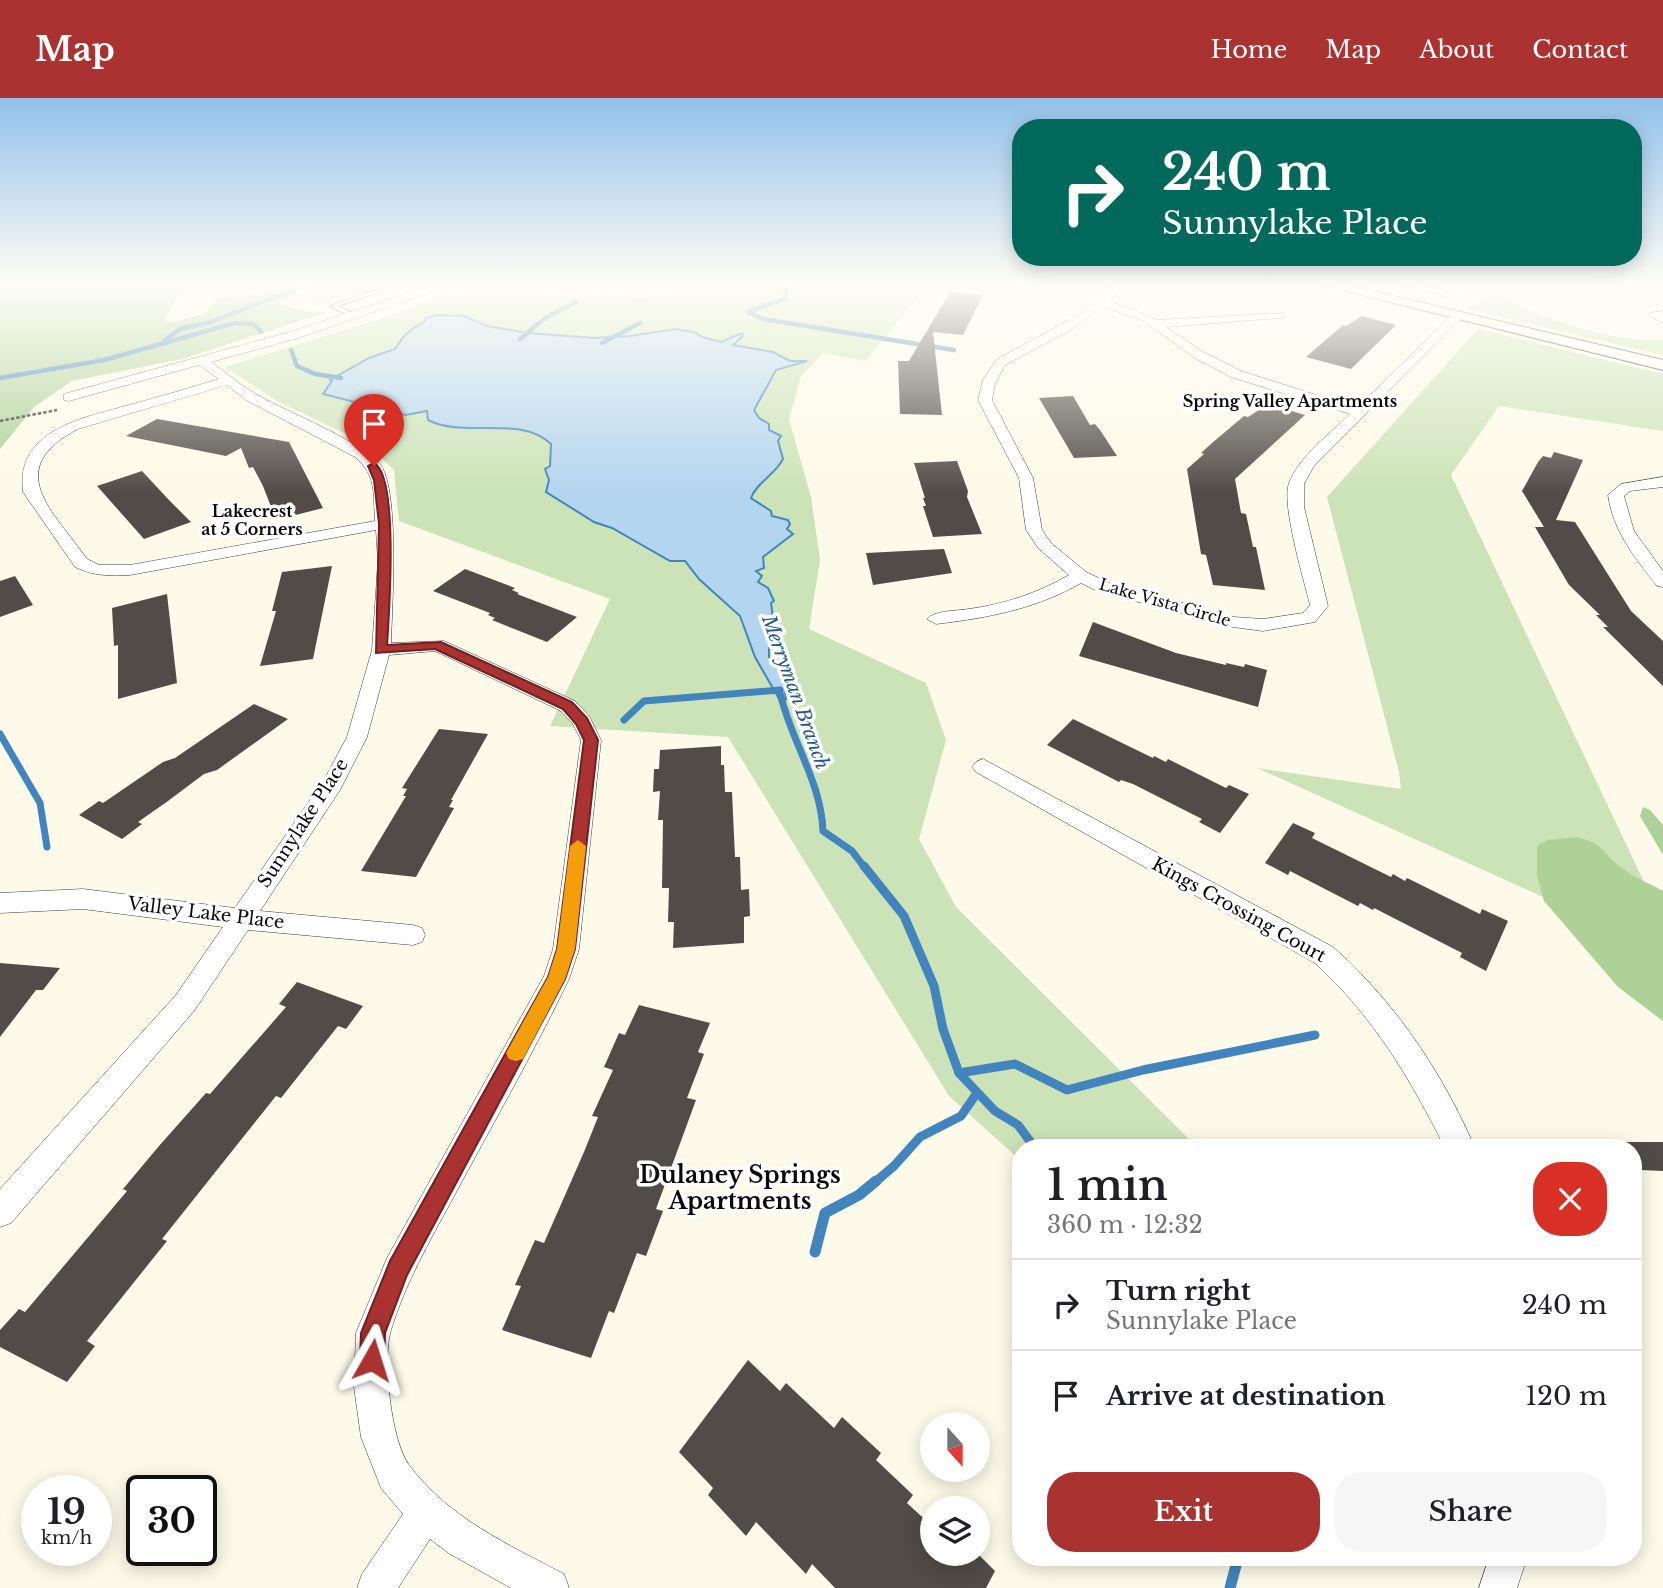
<!DOCTYPE html>
<meta charset="utf-8">
<style>
body{margin:0;font-family:"Libre Baskerville",serif;background:#f6f6f6;color:#202124;height:100vh;display:flex;flex-direction:column;font-size:26px;white-space:nowrap}
*{box-sizing:border-box;margin:0}
p{font-size:23px;color:#757577}
.icon{flex:none;width:38px;height:38px;fill:none;stroke:currentColor;stroke-width:2;stroke-linecap:round;stroke-linejoin:round}
.map{position:relative;flex:1;overflow:hidden}
.sheet{position:absolute;left:1012px;top:1041px;width:630px;height:427px;display:flex;flex-direction:column;background:#fff;border-radius:28px;box-shadow:0 4px 18px #0003}
.sheet>*{flex:none}
.hud{position:absolute;left:1012px;top:21px;width:630px;height:147px;border-radius:28px;box-shadow:0 4px 18px #0003;background:#00695c;color:#fff;overflow:hidden}
.needle{width:46px;rotate:159deg}
.tools{position:absolute;left:920px;top:1314px;display:grid;gap:14px}
.tools a{display:grid;place-items:center;width:70px;height:70px;border-radius:50%;background:#fff;box-shadow:0 4px 18px #0003;font-size:35px}
.speed{position:absolute;left:21px;top:1377px;display:flex;gap:14px;font-size:35px;font-weight:700;text-align:center}
.speed>*{display:grid;place-content:center;width:91px;height:91px;border-radius:50%;background:#fff;box-shadow:0 4px 18px #0003;line-height:1}
.speed small{font-size:18px;font-weight:400}
.speed .limit{border:4px solid #111;border-radius:10px;background:#fff;color:#111}
.pin{position:absolute;display:grid;place-items:center;width:60px;height:60px;color:#fff;margin:-72px -30px;border-radius:50% 50% 50% 0;rotate:-45deg;box-shadow:0 0 7px #0007}
.pin .icon{rotate:45deg}
.me{position:absolute;width:77px;margin:-38px;rotate:6deg;stroke-linejoin:round;filter:drop-shadow(0 0 5px #0008)}
.turn{display:flex;align-items:center;gap:24px;height:147px;padding:0 35px;font-size:32px}
.turn .icon{width:91px;height:91px;stroke-width:2.5}
.turn b{display:block;font-size:49px;line-height:60px}
.round{display:grid;place-items:center;flex:none;width:74px;height:74px;border-radius:28px;background:#f6f6f6}
.summary{display:flex;align-items:center;justify-content:space-between;height:119px;padding:0 35px}
h1{font-size:42px;font-weight:600;line-height:52px}
.button{display:flex;gap:14px;margin-top:auto;padding:14px 35px}
.button a{flex:1;height:80px;border-radius:28px;background:#aa3332;color:#fff;font-size:28px;font-weight:600;line-height:80px;text-align:center}
.button a+a{background:#f6f6f6;color:#202124}
ul{padding:0;list-style:none}
li{display:flex;align-items:center;gap:21px;height:91px;padding:0 35px;border-top:2px solid #e0e0e0}
li div{flex:1}
li b{display:block;font-size:26px}
li em{font-style:normal}
header{display:flex;align-items:center;gap:42px;box-sizing:border-box;height:98px;padding:0 35px;background:#aa3332;color:#fff}
header strong{font-size:33px}
nav{display:flex;gap:38px;margin-inline-start:auto;font-size:24px}
.map>svg:first-child{display:block}
</style>
<header>
<strong>Map</strong>
<nav><a>Home</a><a>Map</a><a>About</a><a>Contact</a></nav>
</header>
<div class="map">
<svg width="1663" height="1490" viewBox="0 0 1663 1490">
<rect width="100%" height="100%" fill="#fdfae9"/>
<!-- industrial -->
<path fill="#e8dee8" d="M336 186H387L396 190 354 203 347 200 319 209 297 198Z"/>
<!-- green -->
<g fill="#cbe3b7">
<path d="M477 186H527L574 201 604 189 640 201 684 186H929L865 263 823 255 801 278 789 321 811 399 820 462 809 531 926 585 946 642 919 741 956 809 1198 1050H1020V1062L949 998 728 639 550 628 610 501 399 423 394 372 367 346 277 303 225 269 374 223Z"/>
<path d="M1490 196C1546 219 1602 244 1663 242V257L1468 211Z"/>
<path d="M1478 231 1663 276V333L1499 308 1451 377 1663 824V853L1257 670 1401 691 1399 674 1327 399Z"/>
</g>
<!-- forest -->
<g fill="#aed198">
<path d="M0 186H190L189 191 175 202 164 222 169 225 204 216 218 199 256 197 294 186H323L300 193 278 205 302 213 327 214 182 261 72 283 34 309 0 351Z"/>
<path d="M1643 709 1650 712 1663 727V757L1640 718Z"/>
<path d="M1577 739C1605 747 1599 751 1618 767 1630 778 1649 785 1663 793V923L1618 889 1544 803 1537 777V748L1548 742Z"/>
</g>
<!-- water -->
<path fill="#b3d5ef" stroke="#4285be" stroke-width="2" d="M437 217 464 218 487 228 528 235 594 240 630 238 675 231 694 234 702 239 721 244 742 235 743 238 733 247 773 254 790 263H807L776 272 754 312 759 320 769 326V332L781 338 778 343 783 361C775 377 757 384 751 400L771 413 772 418 788 422 790 426 787 431 793 436 763 459 764 470 756 473 762 478 758 484 768 490 774 503 771 505 774 527 769 532V559L782 575 786 601 782 606 755 559 740 518 699 481 685 463H670L612 430 594 424 546 394 549 382 545 371 550 368 551 346C518 316 465 341 428 322L427 313 406 317 323 296 332 283 330 282 369 260 395 251C405 235 408 234 425 223L426 220Z"/>
<g fill="none" stroke-linecap="round" stroke-linejoin="round">
<!-- stream-far3 -->
<g stroke="#4285be" stroke-width="4.5">
<path d="M791 186 785 190 786 200 748 214 763 221 954 252"/>
<path d="M520 241 545 220 576 204"/>
<path d="M165 242 180 231 211 224 308 186"/>
<path d="M602 245 640 225"/>
<path d="M291 252 297 268 315 276 341 280"/>
<path d="M0 280 104 262 235 225 254 226 261 234"/>
</g>
<!-- stream-far2 -->
<g stroke="#4285be" stroke-width="7">
<path d="M780 595C791 643 821 683 823 733L852 753 865 770"/>
<path d="M624 622 644 603 780 592"/>
<path d="M0 636 40 705 47 749"/>
</g>
<!-- stream-far1 -->
<g stroke="#4285be" stroke-width="9">
<path d="M864 768 904 818 934 888 943 931 959 975 995 1013 1018 1027 1035 1050"/>
<path d="M959 975 1015 966 1067 992 1143 972 1315 937"/>
<path d="M874 1085 894 1068 920 1039 961 1018 977 995"/>
</g>
<!-- stream -->
<g stroke="#4285be" stroke-width="11">
<path d="M815 1154 825 1115 859 1097 876 1083"/>
<path d="M1230 1490 1238 1460"/>
</g>
</g>
<!-- building -->
<g fill="#514c47">
<path d="M950 194 983 197 963 237 933 234 942 317 900 316 898 263H909Z"/>
<path d="M1362 218 1396 227 1351 271 1306 259 1343 227 1346 228Z"/>
<path d="M1073 298 1090 327 1095 326 1100 332 1117 358 1074 360 1039 300Z"/>
<path d="M1268 306 1305 317 1235 381 1241 415 1246 416 1253 449H1256L1265 492 1213 487 1206 457 1201 456 1187 371 1204 356 1201 355 1212 345 1244 318 1248 319Z"/>
<path d="M157 321 289 344 323 410 276 422 263 388 253 369 249 370 241 350 226 358 126 338Z"/>
<path d="M1554 354 1583 362 1556 422 1575 424 1631 513 1663 543V588L1603 529H1608L1596 517H1600L1569 487 1535 429H1544L1522 393 1538 364 1543 358 1551 360Z"/>
<path d="M957 363 968 393 967 399 982 436 933 439 923 408H926L923 400H925L914 365Z"/>
<path d="M142 373 168 401 191 424 144 441 97 388Z"/>
<path d="M944 451 952 475 873 487 866 455Z"/>
<path d="M332 468 313 561 260 568 276 513H272L282 474Z"/>
<path d="M465 471 515 490 512 492 519 495 517 496 577 519 547 544 492 522 495 520 488 517 490 515 433 493Z"/>
<path d="M15 478 33 507 0 519V483Z"/>
<path d="M167 496 177 585 118 601V547L114 548 112 510Z"/>
<path d="M1093 524 1176 555 1226 567V565L1244 569 1245 566 1267 572 1258 609 1079 558Z"/>
<path d="M254 606 288 621 217 672 204 676 168 703 138 724 142 726 122 741 79 717 99 703 103 705 163 664 175 660Z"/>
<path d="M1073 621 1153 660 1154 658 1166 664 1168 661 1226 690 1229 687 1249 696 1220 735 1199 724 1202 721 1133 686 1121 682 1119 684 1047 647Z"/>
<path d="M439 631 488 636 451 702H453L449 709 454 710 416 779 361 773 406 698H403L407 691 402 690Z"/>
<path d="M721 648V667H724L725 694H732L735 759H740L741 792 749 791 750 818 744 819V845L673 850 674 824H668L669 790H662L663 722H658L660 693 653 694 654 671H659L660 652Z"/>
<path d="M1293 725 1315 735 1312 740 1391 779 1393 776 1405 783 1407 780 1480 816 1482 811 1508 823 1486 873 1460 859 1462 855 1374 810 1373 812 1360 805 1358 808 1290 773 1288 777 1265 765Z"/>
<path d="M0 865 60 870 43 892H36L0 939Z"/>
<path d="M297 884 363 908 346 931 338 928 281 1000 276 998 162 1141 167 1143 87 1243 95 1248 67 1284 0 1249V1232L19 1211 25 1214 127 1093 123 1091 159 1048 206 995 210 996 217 988 286 909 279 906Z"/>
<path d="M639 907 710 925 698 954 704 956 687 1000 696 1002 656 1111 663 1113 646 1158 637 1155 614 1215 609 1213 591 1260 502 1232 521 1188 515 1187 535 1142 544 1145 584 1054 598 1019 592 1018 613 972 604 969 619 935 625 937Z"/>
<path d="M1625 1044H1663V1073L1641 1072 1633 1058V1050H1628Z"/>
<path d="M748 1262 780 1293 786 1285 834 1330 842 1319 881 1355 876 1362 913 1397 907 1405 933 1429V1456H978L995 1473 986 1490H835L812 1466 806 1476 756 1424 746 1438 708 1397 713 1390 679 1354Z"/>
</g>
<g fill="none" stroke-linecap="round" stroke-linejoin="round">
<defs>
<path id="service" d="M387 188 392 189 338 208 356 217V219H352L330 208Z"/>
<g id="minor">
<path d="M437 186H454L298 240 211 264C227 275 242 289 259 298 286 313 364 345 380 366 400 392 392 510 391 545L444 543 575 603 589 618 601 642 579 851 569 881C533 956 491 1029 452 1102 429 1144 405 1186 391 1232 382 1260 391 1343 409 1367 449 1420 507 1446 564 1476L569 1490H511L450 1456 430 1441 398 1490H357L362 1476 403 1416 381 1390 361 1339 354 1289 356 1235 387 1160 544 878 553 851 581 642 573 626 561 613 435 553 389 557 367 639 340 692 260 813 413 827 422 830 425 837 422 844 413 847 248 832 194 913 11 1125 0 1129V1091L176 897 223 829 83 811 0 815V795L83 791 235 810 324 682 347 639 372 552 378 464 376 432 130 477C110 478 93 478 75 469L23 394C15 331 84 320 129 307 159 299 189 290 219 281L199 267 69 303 64 302V296L290 234ZM227 287 246 302 355 359C377 378 373 395 375 423L130 467H99L87 461C53 413 1 371 78 331Z"/>
<path d="M1112 186H1123L1110 203 1157 222 1283 215V219L1279 220 1166 229 1203 254 1241 273 1357 310 1453 216 1463 218 1314 368 1304 386V409L1328 508 1315 524 1263 533 1233 529 1097 493 1081 485C1036 511 987 520 936 526L927 521C935 512 957 513 969 511 1005 506 1038 495 1069 477L1039 451 1026 432 1019 380 978 302 983 282 997 261 1077 218 1105 196ZM1104 209 1142 222 1195 260 1231 279 1350 316C1330 336 1299 358 1289 385 1281 406 1304 482 1310 507L1303 515 1263 521 1234 519 1109 485 1086 474 1051 445 1042 432 1033 380 992 302 995 286 1005 267 1069 233Z"/>
<path d="M1400 186H1420L1457 197 1451 200Z"/>
<path d="M1663 213V225L1648 217 1650 215Z"/>
<path d="M1663 379V389L1630 393 1624 398 1634 433 1663 473V489L1657 488C1635 460 1613 433 1608 397L1621 386Z"/>
<path d="M983 661 1333 849C1395 904 1442 974 1475 1050H1445C1410 980 1373 918 1315 865L976 674 972 669 976 664Z"/>
<path d="M1489 1460H1527L1517 1490H1479Z"/>
</g>
<path id="tertiary" d="M1318 186H1343L1663 262V272Z"/>
</defs>
<!-- service casing -->
<use href="#service" stroke="#3d3d3d" stroke-width="2"/>
<!-- minor casing -->
<use href="#minor" stroke="#3d3d3d" stroke-width="1"/>
<!-- tertiary casing -->
<use href="#tertiary" stroke="#3d3d3d" stroke-width="2"/>
<!-- path -->
<path stroke="#2c2c2c" stroke-width="2.5" stroke-dasharray="3.5 2" stroke-linecap="butt" d="M0 323 57 312"/>
<!-- service -->
<use href="#service" fill="#fff" fill-rule="evenodd"/>
<!-- minor -->
<use href="#minor" fill="#fff" fill-rule="evenodd"/>
<!-- tertiary -->
<use href="#tertiary" fill="#fff" fill-rule="evenodd"/>
</g>
<!-- sky -->
<linearGradient id="sky" x2="0" y2="1"><stop stop-color="#93c1eb"/><stop offset="0.47" stop-color="#fefdf5"/><stop offset="1" stop-color="#fefdf5" stop-opacity="0"/></linearGradient>
<rect width="1663" height="395" fill="url(#sky)"/>
<!-- route -->
<path fill="#aa3332" stroke="#6e2120" stroke-width="2" d="M374 365C399 378 389 517 387 547L441 544 572 604 587 620 598 642 575 851 565 881 407 1177 385 1235 384 1262 381 1270 372 1274 364 1270 360 1262 361 1235 390 1163 548 879 557 851 584 642 576 626 563 611 435 551 376 555 379 426 374 382 368 368Z"/>
<!-- slow -->
<path fill="#f59e0b" d="M578 742 586 748 575 851 565 881 523 961 516 963 509 961 506 955 548 879 557 851 570 748Z"/>
<g text-anchor="middle" stroke-width="7" stroke-linejoin="round" paint-order="stroke">
<!-- far-neighbourhood labels -->
<g font-size="16" font-weight="bold" fill="#0a0a0a" stroke="#fff">
<text x="1290" y="309">Spring Valley Apartments</text>
<text x="252" y="419">Lakecrest<tspan x="252" dy="18">at 5 Corners</tspan></text>
</g>
<!-- far-street labels -->
<g font-size="16" fill="#0a0a0a" stroke="#fff">
<text transform="translate(1165 504) rotate(16)" y="6">Lake Vista Circle</text>
</g>
<!-- street labels -->
<g font-size="18" fill="#0a0a0a" stroke="#fff">
<text transform="translate(303 725) rotate(-57)" y="6">Sunnylake Place</text>
<text transform="translate(1239 812) rotate(29)" y="6">Kings Crossing Court</text>
<text transform="translate(206 815) rotate(7)" y="6">Valley Lake Place</text>
</g>
<!-- water labels -->
<g font-size="19" font-style="italic" fill="#22588d" stroke="#fff">
<text transform="translate(796 594) rotate(70)" y="7">Merryman Branch</text>
</g>
<!-- near-neighbourhood labels -->
<g font-size="23" font-weight="bold" fill="#0a0a0a" stroke="#fff">
<text x="740" y="1085">Dulaney Springs<tspan x="740" dy="26">Apartments</tspan></text>
</g>
</g>
</svg>
<div class="tools">
<a><svg class="needle" viewBox="-14 -14 28 28"><path d="M0-13l5 13h-10z" fill="#e53935"/><path d="M0 13l5-13h-10z" fill="#757577"/></svg></a>
<a><svg class="icon" aria-label="layers" viewBox="0 0 24 24"><path d="M12 4l9 5-9 5-9-5zM3 14l9 5 9-5"/></svg></a>
</div>
<div class="speed"><div>19<small>km/h</small></div><div class="limit">30</div></div>
<div class="pin" style="left:374px;top:368px;background:#d93025"><svg class="icon" aria-label="arrive" viewBox="0 0 24 24"><path d="M6 21V4h12l-3 4 3 4H6"/></svg></div>
<svg class="me" style="left:372px;top:1262px" viewBox="-20 -20 40 40"><path d="M0-17L14 15 0 8-14 15z" fill="#aa3332" stroke="#fff" stroke-width="4"/></svg>
<div class="hud">
<div class="turn"><svg class="icon" aria-label="right" viewBox="0 0 24 24"><path d="M7 20v-9h11M14 6l5 5-5 5"/></svg><div><b>240 m</b>Sunnylake Place</div></div>
</div>
<section class="sheet">
<div class="summary"><div><h1>1 min</h1><p>360 m · 12:32</p></div><a class="round" style="background:#d93025;color:#fff"><svg class="icon" aria-label="close" viewBox="0 0 24 24"><path d="M6 6l12 12M18 6L6 18"/></svg></a></div>
<ul>
<li><svg class="icon" aria-label="right" viewBox="0 0 24 24"><path d="M7 20v-9h11M14 6l5 5-5 5"/></svg><div><b>Turn right</b><p>Sunnylake Place</p></div><em>240 m</em></li>
<li><svg class="icon" aria-label="arrive" viewBox="0 0 24 24"><path d="M6 21V4h12l-3 4 3 4H6"/></svg><div><b>Arrive at destination</b></div><em>120 m</em></li>
</ul>
<div class="button"><a>Exit</a><a>Share</a></div>
</section>
</div>
